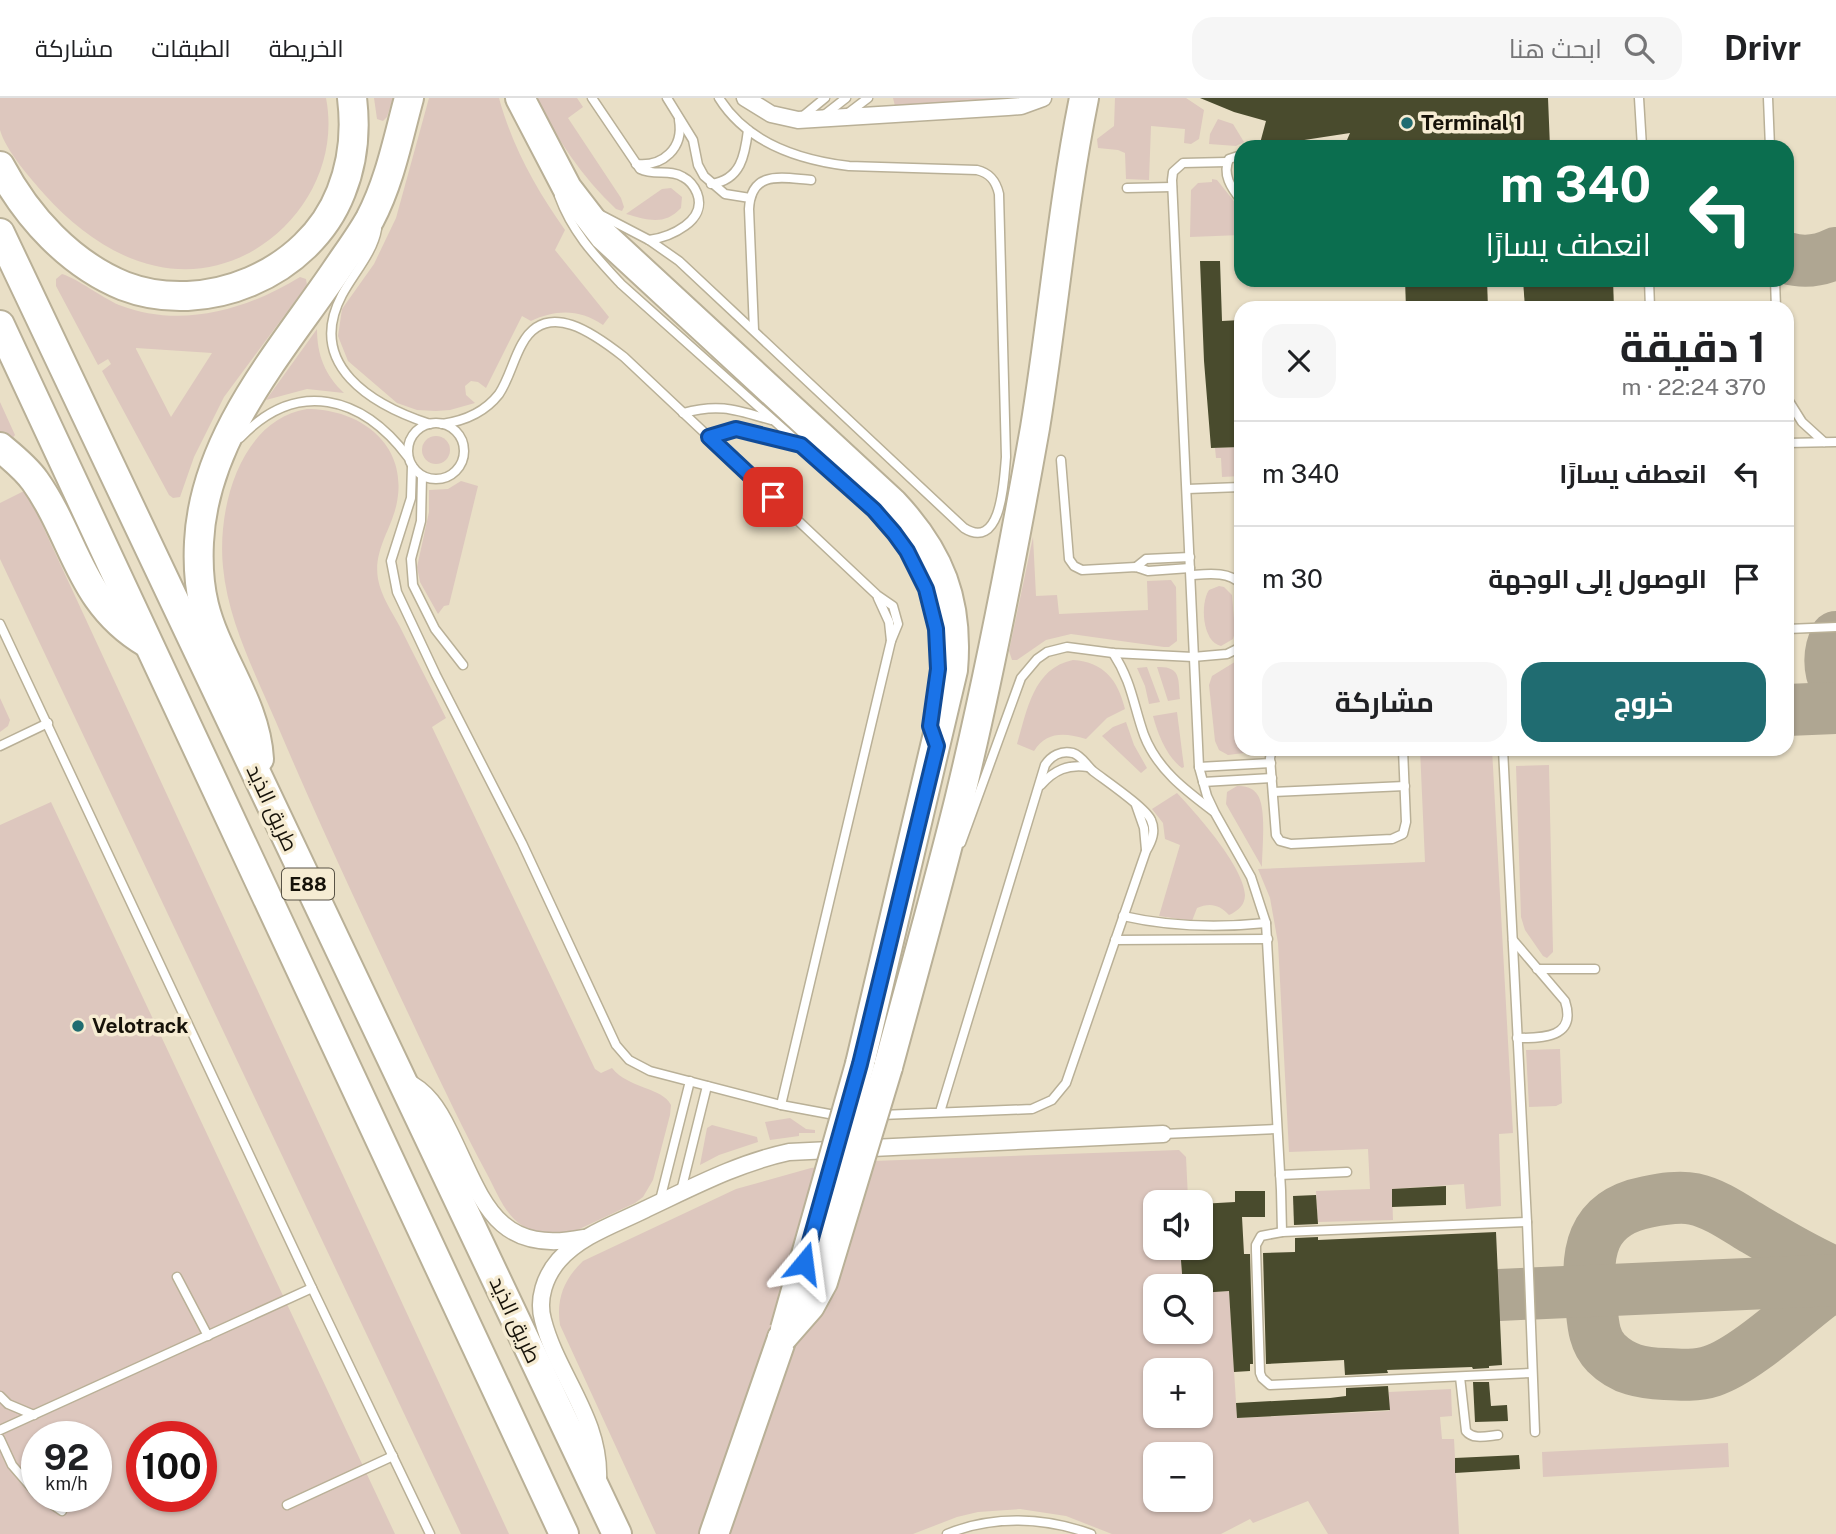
<!DOCTYPE html>
<html lang="ar">
<meta charset="utf-8">
<style>
body{margin:0;font-family:"Public Sans",Cairo,sans-serif;background:#f6f6f6;color:#202124;direction:rtl;height:100vh;display:flex;flex-direction:column;font-size:26px;white-space:nowrap}
*{box-sizing:border-box;margin:0}
p{font-size:23px;color:#757577}
.icon{flex:none;width:38px;height:38px;fill:none;stroke:currentColor;stroke-width:2;stroke-linecap:round;stroke-linejoin:round}
.map{position:relative;flex:1;overflow:hidden;direction:ltr}
.details{position:absolute;left:1234px;top:203px;width:560px;height:455px;display:flex;flex-direction:column;background:#fff;border-radius:21px;box-shadow:0 2px 5px #0004;direction:rtl}
.details>*{flex:none}
.hud{position:absolute;left:1234px;top:42px;width:560px;height:147px;border-radius:21px;box-shadow:0 2px 5px #0004;direction:rtl;background:#0b6e4f;color:#fff;overflow:hidden}
.tools{position:absolute;left:1143px;top:1092px;display:grid;gap:14px}
.tools a{display:grid;place-items:center;width:70px;height:70px;border-radius:14px;background:#fff;box-shadow:0 2px 5px #0004;font-size:35px}
.speed{position:absolute;left:21px;top:1323px;display:flex;gap:14px;font-size:35px;font-weight:700;text-align:center}
.speed>*{display:grid;place-content:center;width:91px;height:91px;border-radius:50%;background:#fff;box-shadow:0 2px 5px #0004;line-height:1}
.speed small{font-size:18px;font-weight:400}
.speed .limit{border:10px solid #d22;background:#fff;color:#111}
.pin{position:absolute;display:grid;place-items:center;width:60px;height:60px;color:#fff;margin:-30px;border-radius:14px;box-shadow:0 4px 10px #0006}
.me{position:absolute;width:77px;margin:-38px;rotate:16deg;stroke-linejoin:round;filter:drop-shadow(0 0 5px #0008)}
.turn{display:flex;align-items:center;gap:24px;height:147px;padding:0 28px;font-size:32px}
.turn .icon{width:91px;height:91px;stroke-width:2.5}
.turn b{display:block;font-size:49px;line-height:60px}
.round{display:grid;place-items:center;flex:none;width:74px;height:74px;border-radius:21px;background:#f6f6f6}
.overview{display:flex;align-items:center;justify-content:space-between;height:119px;padding:0 28px}
h1{font-size:42px;font-weight:700;line-height:52px}
.primary-button{display:flex;gap:14px;margin-top:auto;padding:14px 28px}
.primary-button a{flex:1;height:80px;border-radius:21px;background:#206c71;color:#fff;font-size:28px;font-weight:700;line-height:80px;text-align:center}
.primary-button a+a{background:#f6f6f6;color:#202124}
ul{padding:0;list-style:none}
li{display:flex;align-items:center;gap:21px;height:105px;padding:0 28px;border-top:2px solid #e0e0e0}
li div{flex:1}
li b{display:block;font-size:26px}
li em{font-style:normal}
header{display:flex;align-items:center;gap:42px;box-sizing:border-box;height:98px;padding:0 35px;background:#fff;border-bottom:2px solid #e0e0e0}
header strong{font-size:33px}
nav{display:flex;gap:38px;margin-inline-start:auto;font-size:24px}
.search{width:490px;height:63px;background:#f6f6f6;display:flex;align-items:center;gap:18px;box-sizing:border-box;padding:0 24px;border-radius:21px;color:#757577;font-size:26px}
.map>svg:first-child{display:block}
</style>
<header>
<strong>Drivr</strong>
<div class="search"><svg class="icon" aria-label="search" viewBox="0 0 24 24"><circle cx="10" cy="10" r="6"/><path d="M15 15l6 6"/></svg>ابحث هنا</div>
<nav><a>الخريطة</a><a>الطبقات</a><a>مشاركة</a></nav>
</header>
<div class="map">
<svg width="1836" height="1436" viewBox="0 0 1836 1436">
<rect width="100%" height="100%" fill="#e9dfc6"/>
<!-- green -->
<g fill="#ddc7be" fill-rule="evenodd">
<path d="M0 0H326C345 97 253 190 156 168 113 159 75 130 45 97 31 81 6 53 0 32 0 23 0 10 0 0Z"/>
<path d="M374 0H393L387 19 383 23 377 21Z"/>
<path d="M429 0H499C512 48 536 91 565 132L555 152 609 219 603 227C580 211 556 211 531 223L522 218 486 290 478 284 471 283 465 288 466 297 475 305 450 312 436 313 417 312 397 305 348 263 338 238 342 211 374 166 396 120Z"/>
<path d="M536 0H577L583 9 568 20 621 100 624 109 622 113 616 111C582 79 557 41 536 0Z"/>
<path d="M893 0H1032L896 12Z"/>
<path d="M1115 0H1186L1204 12 1199 41 1191 46 1184 45 1185 31 1151 28 1149 82 1126 81 1125 55 1118 52 1098 50 1097 41 1114 28Z"/>
<path d="M1218 21 1233 26 1244 44 1236 48 1209 46 1210 36Z"/>
<path d="M1212 81 1217 82 1241 112V137L1190 139 1191 92 1198 85 1212 84Z"/>
<path d="M671 90 682 99 681 110C664 128 648 122 626 116L662 91Z"/>
<path d="M62 176C78 181 101 199 119 207 181 231 246 212 300 179L306 181 307 187 224 299 194 359 180 399 173 400 169 397 102 273 111 266 108 261 98 267 56 188V181ZM136 250 212 255 171 319 136 251Z"/>
<path d="M317 231C317 257 325 277 344 295L307 291 266 302Z"/>
<path d="M0 304 15 337 11 342 0 335Z"/>
<path d="M307 311C359 311 408 345 397 404 392 431 373 452 378 481 381 498 392 514 400 529 415 559 431 590 446 620L432 629 595 971 601 975 612 970C629 991 662 989 671 1007L670 1017 653 1082 643 1099 635 1105 573 1134C554 1139 529 1136 514 1121 502 1109 495 1091 487 1076 464 1033 444 991 423 947 373 840 322 733 276 624 255 575 228 523 223 469 217 410 240 322 307 311Z"/>
<circle cx="436" cy="352" r="14"/>
<path d="M1241 349V378L1222 379 1221 360H1216L1215 350Z"/>
<path d="M461 383 478 388 449 507 444 508 438 516 420 484 417 469 429 414V392L448 391Z"/>
<path d="M26 392 509 1436H461L0 461V405Z"/>
<path d="M1033 439 1036 498 1057 497 1059 516 1148 512 1147 483 1171 482 1176 489 1177 543 1169 549H1164L1071 536 1046 542 1017 562H1012L1009 553Z"/>
<path d="M1219 488 1224 489 1232 497 1235 534 1233 541 1221 548C1202 544 1200 505 1209 492Z"/>
<path d="M1073 562C1104 564 1118 582 1125 611L1107 620 1086 641C1065 635 1047 633 1034 653L1017 646C1027 613 1033 570 1073 562Z"/>
<path d="M1238 562 1241 565V651H1257L1252 654 1228 657 1219 652 1215 643 1209 587 1212 578Z"/>
<path d="M1147 569 1160 604 1149 606 1145 588 1137 570Z"/>
<path d="M1157 569C1182 568 1178 582 1180 601L1168 603Z"/>
<path d="M0 600 10 622 8 628 0 634Z"/>
<path d="M1177 614 1184 669 1182 670C1167 659 1158 637 1153 618Z"/>
<path d="M1126 624 1134 647 1147 670 1141 675 1102 638 1113 629Z"/>
<path d="M1420 651H1492L1513 1035 1499 1036 1501 1108 1466 1111 1464 1086 1392 1091 1393 1122 1318 1124 1316 1093 1370 1091 1368 1051 1289 1054 1278 845 1270 800 1258 771 1425 764Z"/>
<path d="M1549 667 1553 854 1547 860 1543 858 1525 832 1521 819 1516 668Z"/>
<path d="M1237 688C1245 688 1252 689 1257 696 1267 709 1262 752 1262 769L1226 706 1227 694Z"/>
<path d="M1177 695C1196 715 1244 769 1245 797 1245 807 1238 813 1229 817 1220 807 1210 804 1197 810L1192 823 1159 818 1180 747 1165 741 1163 725 1152 711Z"/>
<path d="M51 704 395 1436H0V727ZM37 1339H96V1398H37ZM142 1339H201V1398H142Z"/>
<path d="M1560 951 1562 1005 1556 1008 1529 1009 1526 952Z"/>
<path d="M790 1020 806 1031 815 1032V1035H799V1038L770 1042 765 1024Z"/>
<path d="M712 1027 757 1039 758 1044 719 1057 700 1067 707 1030Z"/>
<path d="M1179 1052 1186 1059 1188 1100 1177 1101V1104H1155V1150H1180L1183 1188H1155V1234H1200L1201 1195 1229 1193 1237 1320 1389 1313V1294L1451 1291 1452 1318 1440 1319 1442 1341H1454L1459 1436H1328L1308 1403 1253 1425 1250 1421 1221 1436H1112L1066 1418 1020 1411 978 1414 957 1419 913 1436H656L560 1227C556 1201 564 1181 583 1163L736 1091 811 1070 873 1063ZM1155 1272H1200V1318H1155ZM1155 1356H1200V1402H1155Z"/>
<path d="M1728 1345 1729 1369 1543 1379 1542 1354Z"/>
</g>
<g fill="none" stroke-linecap="round" stroke-linejoin="round">
<!-- taxiway -->
<g stroke="#afa692" stroke-width="52">
<path d="M1787 160C1804 165 1820 163 1836 155"/>
<path d="M1836 539C1829 553 1828 571 1836 586"/>
<path d="M1787 612 1836 610"/>
<path d="M1836 1175C1805 1162 1776 1144 1747 1127 1731 1117 1713 1105 1694 1101 1679 1098 1662 1101 1647 1104 1590 1115 1585 1156 1591 1205 1593 1223 1593 1242 1606 1255 1623 1272 1642 1275 1665 1276 1681 1277 1697 1278 1712 1273 1745 1262 1792 1218 1821 1196L1836 1188"/>
<path d="M1499 1197 1836 1182"/>
</g>
</g>
<!-- building -->
<g fill="#494b2d">
<path d="M1200 0H1548L1550 49H1344L1350 35 1259 49 1266 23 1234 14Z"/>
<path d="M1200 163H1220L1222 223 1241 222V349L1211 350 1204 263Z"/>
<path d="M1405 182H1487L1488 210H1406Z"/>
<path d="M1523 182H1613L1614 210H1525Z"/>
<path d="M1446 1088V1107L1392 1109V1091Z"/>
<path d="M1235 1093H1265V1119H1242L1244 1156H1250L1253 1266H1250V1273L1234 1274 1229 1193 1200 1195V1188H1183L1180 1150H1200V1106L1235 1104Z"/>
<path d="M1316 1097 1318 1126 1294 1127 1293 1098Z"/>
<path d="M1496 1134 1502 1267 1489 1268V1270L1473 1271 1472 1269 1387 1272 1388 1275 1345 1277 1344 1262 1266 1266 1263 1155 1295 1154V1140L1318 1139V1142Z"/>
<path d="M1473 1284H1489L1491 1308 1507 1307 1508 1323 1475 1324Z"/>
<path d="M1388 1288 1390 1312 1237 1320 1236 1305 1330 1300 1346 1298V1290Z"/>
<path d="M1519 1357 1520 1371 1455 1375V1360Z"/>
</g>
<g fill="none" stroke-linecap="round" stroke-linejoin="round">
<defs>
<g id="lane">
<path d="M592 0 640 71C654 78 670 71 683 79 689 82 694 88 697 95 708 123 670 139 649 142"/>
<path d="M667 0 693 42 698 67 704 78 725 96 750 100"/>
<path d="M1639 0 1642 49"/>
<path d="M1768 0 1770 49"/>
<path d="M847 16 868 0"/>
<path d="M803 18 825 0"/>
<path d="M823 18 846 0"/>
<path d="M1241 57 1229 61C1222 76 1231 90 1241 102"/>
<path d="M1227 64 1183 65 1173 74 1172 82 1199 669 1207 698 1215 715 1251 779 1266 825 1281 1092 1282 1134"/>
<path d="M636 66C663 69 684 50 679 22"/>
<path d="M711 86C741 82 745 57 748 32"/>
<path d="M1127 90 1172 89"/>
<path d="M559 98C572 134 595 158 621 186L874 412C920 459 942 519 937 584"/>
<path d="M601 117 649 142 679 163 964 430C1002 454 1004 381 1006 359L999 96C996 83 990 75 977 72L849 68C799 62 747 45 719 0"/>
<path d="M377 131C373 155 353 176 342 197 305 267 372 307 430 326"/>
<path d="M1649 182 1650 210"/>
<path d="M1775 182 1776 210"/>
<path d="M754 232 749 111C751 71 783 80 811 82"/>
<path d="M1787 300 1802 324 1824 344"/>
<path d="M683 315C720 305 736 312 771 322"/>
<circle cx="436" cy="353" r="28"/>
<path d="M442 326C464 323 485 314 499 296 509 281 513 262 522 246 547 200 596 237 624 259L877 497 893 508 898 526 891 543"/>
<path d="M709 339 736 331 799 346"/>
<path d="M240 340C297 280 362 298 408 359"/>
<path d="M1787 345 1836 344"/>
<path d="M1061 362 1069 461 1074 468 1082 472 1136 469 1148 473 1190 470"/>
<path d="M412 368 411 400 391 463 397 494 436 577 522 745 616 947 629 962 650 973 781 1007 840 1018"/>
<path d="M422 378 421 423 411 461 413 487 435 531 463 567"/>
<path d="M1187 391 1241 389"/>
<path d="M1136 469 1146 461 1190 459"/>
<path d="M1191 477C1208 476 1228 473 1241 486"/>
<path d="M0 526 312 1190 430 1436"/>
<path d="M1787 531 1836 529"/>
<path d="M1113 555C1132 584 1133 606 1144 637 1157 671 1185 692 1213 713"/>
<path d="M0 648 48 625"/>
<path d="M1272 651 1270 660 1276 737 1280 743 1291 746 1392 741 1403 736 1406 724 1403 651"/>
<path d="M1503 651 1527 1124 1535 1334"/>
<path d="M1199 669 1271 665"/>
<path d="M1203 684 1272 680"/>
<path d="M1041 687C1054 672 1068 666 1088 669"/>
<path d="M1273 694 1405 688"/>
<path d="M1136 707 1144 730 1146 752"/>
<path d="M961 745 1021 580 1037 561 1047 554 1067 549 1113 555 1193 559 1227 556 1241 549"/>
<path d="M1123 818C1171 829 1217 830 1266 825"/>
<path d="M1115 842 1268 841"/>
<path d="M1513 842 1565 903C1577 940 1543 940 1517 940"/>
<path d="M1537 871H1595"/>
<path d="M781 1007 891 543 889 524 878 500"/>
<path d="M881 1017 1032 1011 1052 1002 1066 985 1146 753C1152 743 1156 733 1151 722 1146 710 1106 683 1093 673 1086 667 1082 658 1073 655 1061 652 1051 658 1045 667L940 1014"/>
<path d="M1163 1036 1276 1031"/>
<path d="M1280 1077 1347 1074"/>
<path d="M681 1093 707 988"/>
<path d="M660 1102 690 983"/>
<path d="M1527 1124 1282 1134 1261 1138 1256 1147V1152L1260 1275 1262 1280 1270 1287 1532 1275"/>
<path d="M177 1179 208 1238"/>
<path d="M1460 1279 1466 1333C1473 1342 1487 1338 1498 1337"/>
<path d="M0 1298 8 1306 34 1317"/>
<path d="M0 1332 312 1190"/>
<path d="M0 1341 12 1367 37 1396"/>
<path d="M40 1398 62 1413"/>
<path d="M287 1407 393 1358"/>
<path d="M947 1436C993 1417 1044 1419 1091 1436"/>
</g>
<g id="street">
<path d="M745 0 771 16 798 22 1008 9 1021 8 1043 0"/>
<path d="M404 982C427 993 438 1010 449 1033 482 1099 493 1158 583 1140"/>
<path d="M598 1382C601 1321 557 1277 543 1222 537 1201 545 1178 559 1162 581 1137 616 1126 646 1111 693 1089 738 1065 789 1054L1163 1036"/>
</g>
<g id="highway">
<path d="M520 0 567 90 604 138 893 405C940 455 959 503 953 572L860 966"/>
<path d="M0 68C27 119 70 166 124 188 205 219 309 176 341 94 353 64 356 32 352 0"/>
<path d="M0 135 617 1436"/>
<path d="M0 227 564 1436"/>
<path d="M0 349C12 359 26 370 35 383 76 441 79 505 147 545"/>
<path d="M259 661C256 605 217 560 204 507 199 487 198 464 199 444 204 340 279 256 335 174 347 156 360 139 370 121 390 83 398 40 409 0"/>
<path d="M888 969C912 880 937 792 959 703 989 580 1013 454 1035 330 1053 220 1062 109 1084 0"/>
<path d="M714 1436 782 1240"/>
</g>
</defs>
<!-- lane casing -->
<use href="#lane" stroke="#b9b097" stroke-width="11"/>
<!-- street casing -->
<use href="#street" stroke="#b9b097" stroke-width="19"/>
<!-- highway casing -->
<use href="#highway" stroke="#b9b097" stroke-width="32"/>
<!-- lane -->
<use href="#lane" stroke="#fff" stroke-width="8"/>
<!-- street -->
<use href="#street" stroke="#fff" stroke-width="16"/>
<!-- highway -->
<use href="#highway" stroke="#fff" stroke-width="28"/>
<defs>
<g id="highway-bridge">
<path d="M785 1231 860 966"/>
<path d="M782 1240 810 1208 823 1184 888 969"/>
</g>
</defs>
<!-- highway-bridge casing -->
<use href="#highway-bridge" stroke="#b9b097" stroke-width="32" stroke-linecap="butt"/>
<!-- highway-bridge -->
<use href="#highway-bridge" stroke="#fff" stroke-width="28"/>
</g>
<g fill="none" stroke-linecap="round" stroke-linejoin="round">
<defs>
<path id="route" d="M773 399 709 339 736 331 801 347 874 412 894 435 907 453 926 491 936 531 938 571 930 628 937 648 860 966 804 1165"/>
</defs>
<!-- route casing -->
<use href="#route" stroke="#114b97" stroke-width="18"/>
<!-- route -->
<use href="#route" stroke="#1a73e8" stroke-width="12"/>
</g>
<!-- markers -->
<g fill="#206c71" stroke="#f6ecd3" stroke-width="2.5">
<circle cx="1407" cy="25" r="7"/>
<circle cx="78" cy="928" r="7"/>
</g>
<g text-anchor="middle" stroke-width="7" stroke-linejoin="round" paint-order="stroke">
<!-- shield labels -->
<rect fill="#f6ecd3" stroke="#595346" stroke-width="2" x="282" y="770.5" width="52" height="31" rx="5"/>
<g font-size="19" font-weight="bold" fill="#161209">
<text x="308" y="793">E88</text>
</g>
<!-- poi labels -->
<g font-size="21" font-weight="bold" fill="#161209" stroke="#f6ecd3" text-anchor="start">
<text x="1421" y="32">Terminal 1</text>
<text x="92" y="935">Velotrack</text>
</g>
<!-- street labels -->
<g font-size="21" fill="#161209" stroke="#f6ecd3">
<text transform="translate(272 710) rotate(65)" y="7">طريق الذيد</text>
<text transform="translate(515 1222) rotate(65)" y="7">طريق الذيد</text>
</g>
</g>
</svg>
<div class="tools">
<a><svg class="icon" aria-label="sound" viewBox="0 0 24 24"><path d="M4 9h4l5-4v14l-5-4H4zM17 9q2 3 0 6"/></svg></a>
<a><svg class="icon" aria-label="search" viewBox="0 0 24 24"><circle cx="10" cy="10" r="6"/><path d="M15 15l6 6"/></svg></a>
<a>+</a>
<a>−</a>
</div>
<div class="speed"><div>92<small>km/h</small></div><div class="limit">100</div></div>
<div class="pin" style="left:773px;top:399px;background:#d93025"><svg class="icon" aria-label="arrive" viewBox="0 0 24 24"><path d="M6 21V4h12l-3 4 3 4H6"/></svg></div>
<svg class="me" style="left:804px;top:1165px" viewBox="-20 -20 40 40"><path d="M0-17L14 15 0 8-14 15z" fill="#1a73e8" stroke="#fff" stroke-width="4"/></svg>
<div class="hud">
<div class="turn"><svg class="icon" aria-label="left" viewBox="0 0 24 24"><path d="M17 20v-9H6M10 6l-5 5 5 5"/></svg><div><b>340 m</b>انعطف يسارًا</div></div>
</div>
<section class="details">
<div class="overview"><div><h1>1 دقيقة</h1><p>370 m · 22:24</p></div><a class="round"><svg class="icon" aria-label="close" viewBox="0 0 24 24"><path d="M6 6l12 12M18 6L6 18"/></svg></a></div>
<ul>
<li><svg class="icon" aria-label="left" viewBox="0 0 24 24"><path d="M17 20v-9H6M10 6l-5 5 5 5"/></svg><div><b>انعطف يسارًا</b></div><em>340 m</em></li>
<li><svg class="icon" aria-label="arrive" viewBox="0 0 24 24"><path d="M6 21V4h12l-3 4 3 4H6"/></svg><div><b>الوصول إلى الوجهة</b></div><em>30 m</em></li>
</ul>
<div class="primary-button"><a>خروج</a><a>مشاركة</a></div>
</section>
</div>
